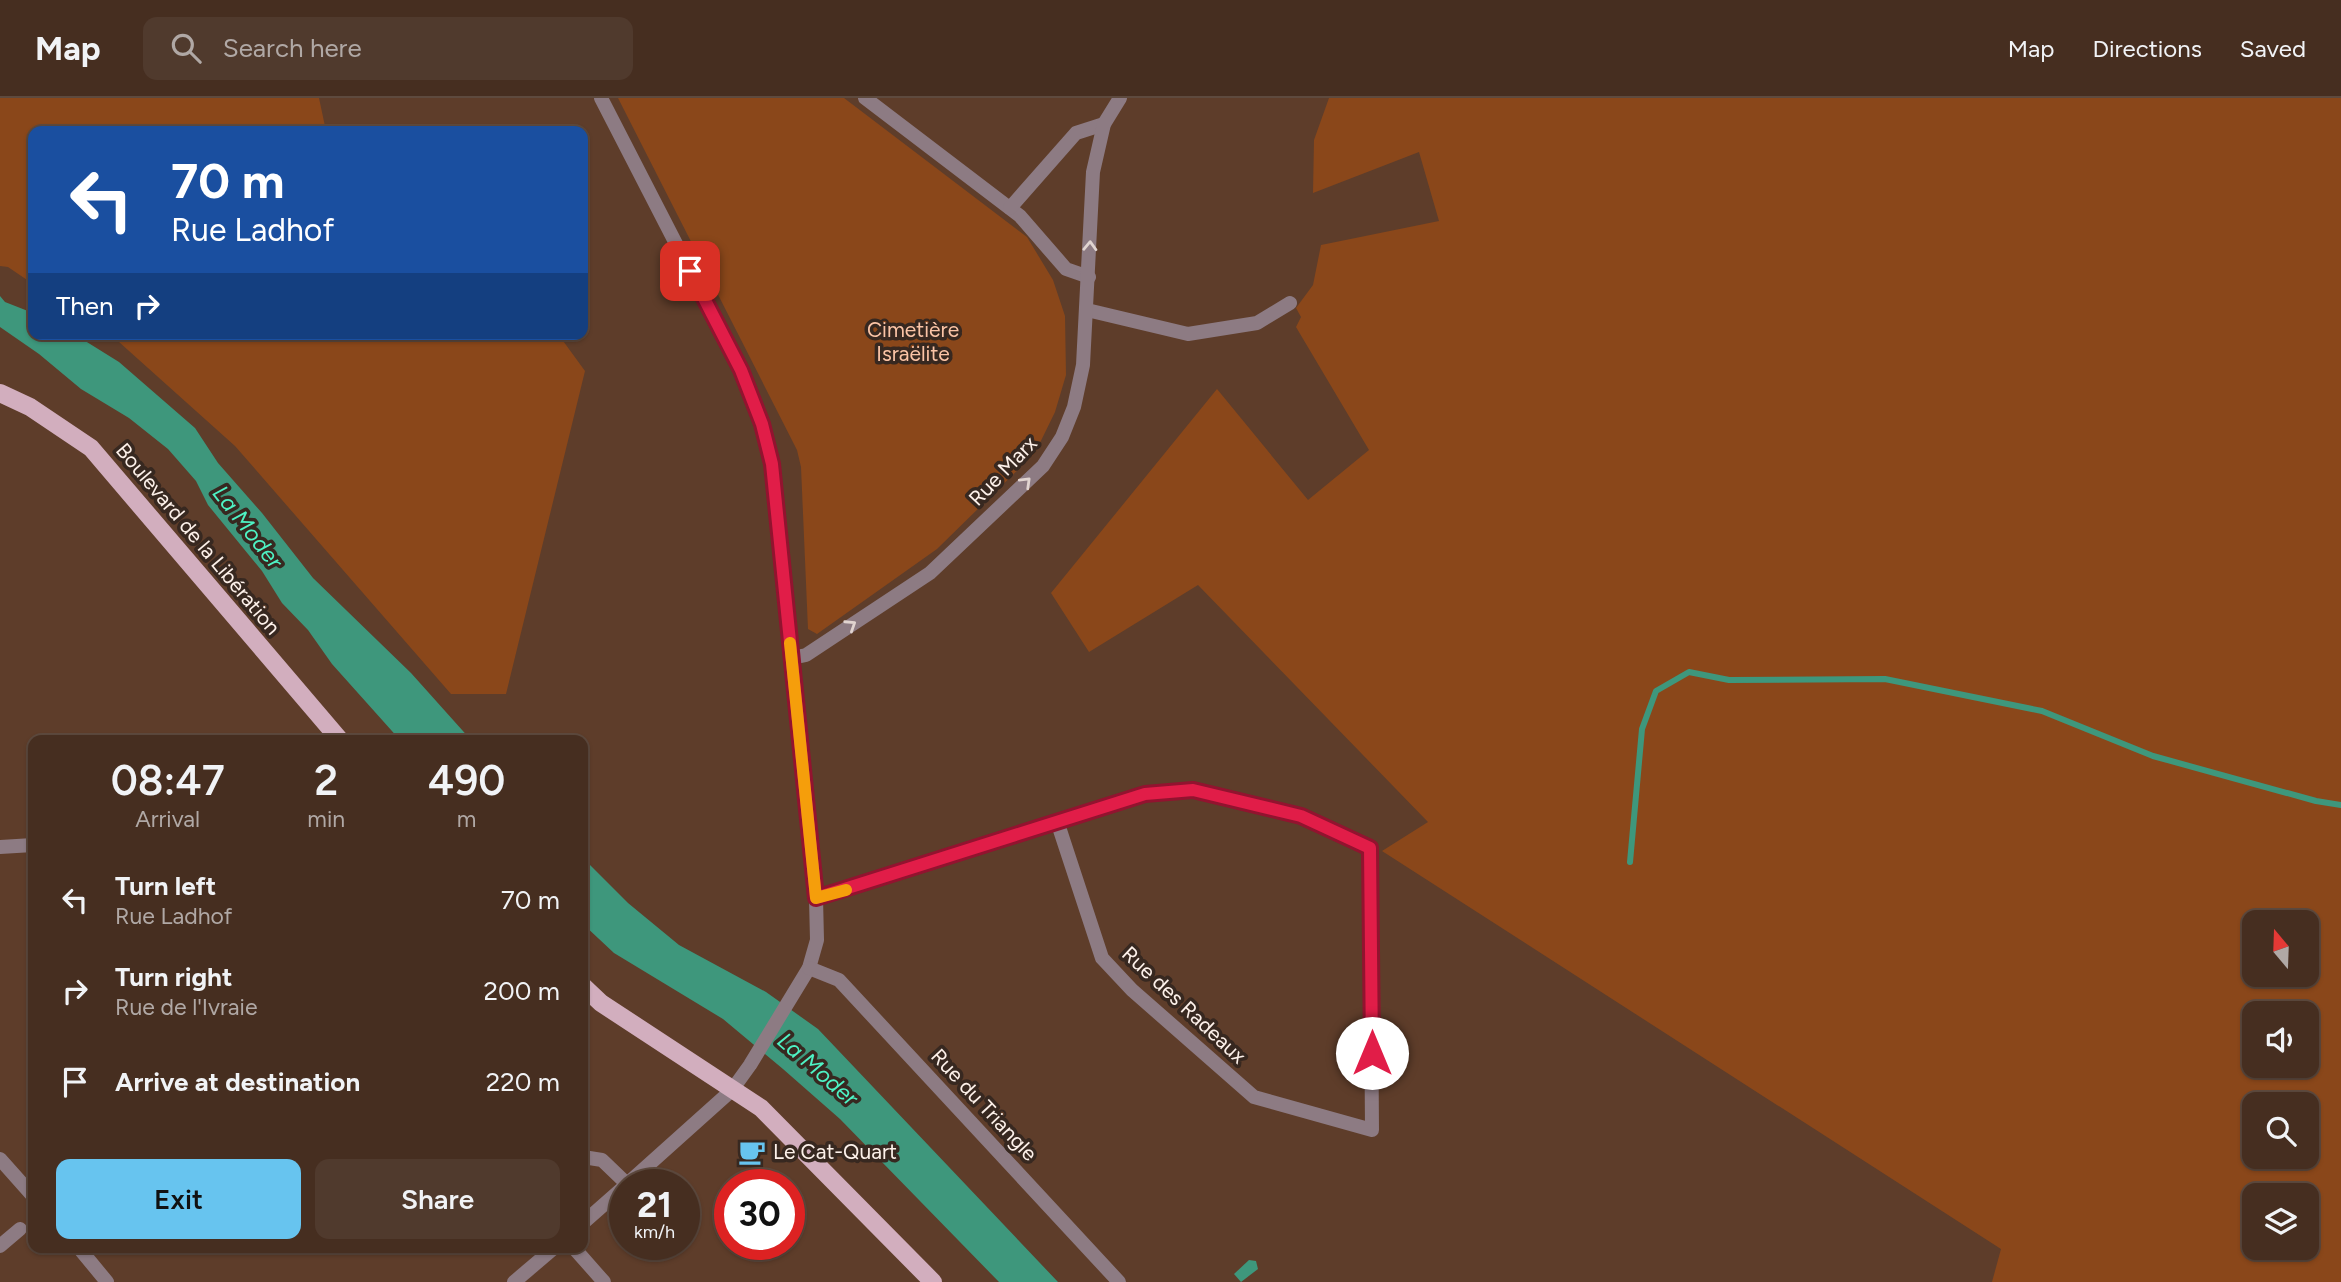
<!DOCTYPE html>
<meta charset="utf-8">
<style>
body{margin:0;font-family:Figtree,sans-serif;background:#503a2d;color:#f1f3f6;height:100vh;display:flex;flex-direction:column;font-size:26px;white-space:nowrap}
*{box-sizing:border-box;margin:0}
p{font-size:23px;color:#b0a8a5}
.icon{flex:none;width:38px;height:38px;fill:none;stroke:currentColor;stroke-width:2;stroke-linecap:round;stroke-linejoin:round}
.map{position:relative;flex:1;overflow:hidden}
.side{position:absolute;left:28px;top:637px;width:560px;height:518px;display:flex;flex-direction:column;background:#462e20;border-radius:14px;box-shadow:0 2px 5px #0004,0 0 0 2px #5e4a3e}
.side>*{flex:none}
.banner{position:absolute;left:28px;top:28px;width:560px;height:214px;border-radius:14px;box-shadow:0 2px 5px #0004,0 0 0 2px #5e4a3e;background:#1a4fa0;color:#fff;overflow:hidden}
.needle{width:46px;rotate:341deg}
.controls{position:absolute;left:2242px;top:812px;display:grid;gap:14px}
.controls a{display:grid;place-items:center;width:77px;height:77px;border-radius:14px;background:#462e20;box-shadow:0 2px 5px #0004,0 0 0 2px #5e4a3e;font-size:35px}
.speed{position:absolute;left:609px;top:1071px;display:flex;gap:14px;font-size:35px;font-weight:700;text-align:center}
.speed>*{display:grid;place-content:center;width:91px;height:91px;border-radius:50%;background:#462e20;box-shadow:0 2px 5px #0004,0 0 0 2px #5e4a3e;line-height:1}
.speed small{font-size:18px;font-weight:400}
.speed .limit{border:10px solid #d22;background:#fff;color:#111}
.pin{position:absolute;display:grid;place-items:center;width:60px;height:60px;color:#fff;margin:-30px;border-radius:14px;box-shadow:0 4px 10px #0006}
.me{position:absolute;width:77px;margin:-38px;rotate:0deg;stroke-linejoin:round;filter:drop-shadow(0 0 5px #0008)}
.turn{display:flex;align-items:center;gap:24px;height:147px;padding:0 28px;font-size:32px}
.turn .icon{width:91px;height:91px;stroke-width:2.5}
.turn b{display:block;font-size:49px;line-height:60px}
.then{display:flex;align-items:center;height:66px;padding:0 28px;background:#0003;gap:14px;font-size:26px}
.eta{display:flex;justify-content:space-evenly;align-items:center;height:119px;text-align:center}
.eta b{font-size:42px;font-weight:600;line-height:49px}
.cta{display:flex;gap:14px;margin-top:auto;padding:14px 28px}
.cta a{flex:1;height:80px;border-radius:14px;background:#67c4ef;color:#111;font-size:28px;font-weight:600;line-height:80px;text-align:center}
.cta a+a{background:#503a2d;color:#f1f3f6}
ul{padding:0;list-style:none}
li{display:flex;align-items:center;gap:21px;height:91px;padding:0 28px}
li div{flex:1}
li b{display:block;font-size:26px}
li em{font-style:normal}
header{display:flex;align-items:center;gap:42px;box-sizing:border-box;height:98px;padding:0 35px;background:#462e20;border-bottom:2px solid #5e4a3e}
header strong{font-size:33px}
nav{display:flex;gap:38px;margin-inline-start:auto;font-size:24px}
.search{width:490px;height:63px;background:#503a2d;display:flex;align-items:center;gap:18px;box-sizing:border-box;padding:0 24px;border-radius:14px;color:#b0a8a5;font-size:26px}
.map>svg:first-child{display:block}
</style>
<header>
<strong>Map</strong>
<div class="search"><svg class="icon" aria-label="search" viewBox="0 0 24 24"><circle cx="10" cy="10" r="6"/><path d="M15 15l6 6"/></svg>Search here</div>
<nav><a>Map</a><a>Directions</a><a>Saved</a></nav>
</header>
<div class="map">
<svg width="2341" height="1184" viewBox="0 0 2341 1184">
<rect width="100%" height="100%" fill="#5e3d2a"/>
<!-- green -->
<g fill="#8a471a" fill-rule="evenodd">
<path d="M0 0H319L326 33H33V186L8 169 0 168Z"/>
<path d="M618 0H844L1027 139 1053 182 1065 218 1066 277 1055 314 1035 355 937 451 817 536 808 531 801 369 797 352Z"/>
<path d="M1329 0H2341V1184H1992L2001 1151 1382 753 1428 724 1198 487 1089 554 1051 495 1217 291 1308 402 1369 352 1296 229 1301 219 1296 210 1313 187 1321 147 1439 123 1419 54 1313 95 1314 42ZM2306 824V877H2254V824ZM2306 915V968H2254V915ZM2306 1006V1059H2254V1006ZM2254 1097H2306V1150H2254Z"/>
<path d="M108 236H405L406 238 410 236H558L585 273 506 596H451L235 348 119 244Z"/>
</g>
<!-- water -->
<g fill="#3e977c">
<path d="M0 198 5 204 33 215V236H74L119 264 195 330 218 365 262 415 313 480 411 575 471 642H400L332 566 308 532 282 505 262 473 208 407 196 383 168 351 129 320 81 291 39 256 0 229Z"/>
<path d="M583 760 628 805 679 847 766 894 818 931 1058 1184H999L840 1021 783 971 723 921 614 855 583 826Z"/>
<path d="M1249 1162 1256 1163 1258 1171 1241 1184 1234 1176Z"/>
</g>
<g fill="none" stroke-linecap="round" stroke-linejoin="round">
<!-- stream -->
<path stroke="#3e977c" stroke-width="6" d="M1630 764 1642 631 1656 593 1689 574 1729 582 1885 581 2042 613 2153 658 2316 703 2341 707"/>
<!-- street -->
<g stroke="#8d7b83" stroke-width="14">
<path d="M601 0 741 272 762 326 772 366 816 800 817 842 809 870 750 967 732 992 626 1087"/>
<path d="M865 0 1020 118 1066 171 1089 179"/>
<path d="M1010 110 1076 35 1104 26"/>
<path d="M1087 212 1188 236 1257 225 1290 205"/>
<path d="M792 560 806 557 930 475 1043 368 1062 339 1074 309 1083 267 1093 74 1104 26 1120 0"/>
<path d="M0 749 33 747"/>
<path d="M816 800 838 794 1145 696 1193 692 1301 718 1370 750 1372 1032 1254 999 1132 892 1102 860 1057 723"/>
<path d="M809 870 839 882 1119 1184"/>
<path d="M583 1059 602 1062 627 1086"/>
<path d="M0 1061 33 1098"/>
<path d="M583 1125 625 1088"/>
<path d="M0 1148 20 1131"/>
<path d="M79 1150 107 1184"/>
<path d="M574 1150 604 1184"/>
<path d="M514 1184 554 1150"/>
</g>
<!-- primary -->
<g stroke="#d2aebe" stroke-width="18">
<path d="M0 295 30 309 91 350 340 642"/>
<path d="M583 888 601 905 761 1010 933 1184"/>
</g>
</g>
<!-- one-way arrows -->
<defs><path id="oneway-chevron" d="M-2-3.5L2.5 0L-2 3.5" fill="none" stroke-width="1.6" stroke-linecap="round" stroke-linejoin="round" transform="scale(1.75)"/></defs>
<g stroke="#e1d4d0">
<use href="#oneway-chevron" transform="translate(1090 148) rotate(-88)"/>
<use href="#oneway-chevron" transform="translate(1026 384) rotate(-44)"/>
<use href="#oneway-chevron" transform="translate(851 527) rotate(-33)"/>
</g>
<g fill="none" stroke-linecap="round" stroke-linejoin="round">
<defs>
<path id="route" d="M690 173 741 272 762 326 772 366 816 800 1145 696 1193 692 1301 718 1370 750 1372 955"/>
</defs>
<!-- route casing -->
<use href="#route" stroke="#92132f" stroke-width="18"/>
<!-- route -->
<use href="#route" stroke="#e11d48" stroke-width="12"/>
<!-- slow -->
<path stroke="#f59e0b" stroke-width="12" d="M790 545 816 800 846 792"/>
</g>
<!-- icons -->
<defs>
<symbol id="cafe-bare" viewBox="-9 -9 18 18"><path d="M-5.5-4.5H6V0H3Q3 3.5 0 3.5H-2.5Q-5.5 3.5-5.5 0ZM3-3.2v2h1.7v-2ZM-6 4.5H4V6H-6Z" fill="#67c4ef" stroke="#372820" stroke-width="2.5" paint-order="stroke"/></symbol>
</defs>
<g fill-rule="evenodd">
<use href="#cafe-bare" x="733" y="1035" width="38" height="38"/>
</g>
<g text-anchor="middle" stroke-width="7" stroke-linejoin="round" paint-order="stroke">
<!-- park labels -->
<g font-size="21" fill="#fbc4a6" stroke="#372820">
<text x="913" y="239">Cimetière<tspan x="913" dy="24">Israëlite</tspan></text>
</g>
<!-- street labels -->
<g font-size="21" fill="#fdf1ea" stroke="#372820">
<text transform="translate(1003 373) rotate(-46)" y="7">Rue Marx</text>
<text transform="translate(198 441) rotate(50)" y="7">Boulevard de la Libération</text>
<text transform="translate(1184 907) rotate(43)" y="7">Rue des Radeaux</text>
<text transform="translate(984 1007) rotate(47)" y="7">Rue du Triangle</text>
</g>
<!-- poi labels -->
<g font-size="21" fill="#fdf1ea" stroke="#372820" text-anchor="start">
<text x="773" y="1061">Le Cat-Quart</text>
</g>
<!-- water labels -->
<g font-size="23" font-style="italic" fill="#4ef2c4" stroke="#372820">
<text transform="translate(248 429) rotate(52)" y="8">La Moder</text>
<text transform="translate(818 971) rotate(41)" y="8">La Moder</text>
</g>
</g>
</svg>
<div class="controls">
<a><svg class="needle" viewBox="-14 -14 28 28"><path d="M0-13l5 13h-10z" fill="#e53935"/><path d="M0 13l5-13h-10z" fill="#b0a8a5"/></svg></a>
<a><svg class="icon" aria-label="sound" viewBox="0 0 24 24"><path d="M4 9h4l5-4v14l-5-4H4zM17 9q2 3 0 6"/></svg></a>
<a><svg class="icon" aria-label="search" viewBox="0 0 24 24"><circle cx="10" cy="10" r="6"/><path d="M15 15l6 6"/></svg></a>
<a><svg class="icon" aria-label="layers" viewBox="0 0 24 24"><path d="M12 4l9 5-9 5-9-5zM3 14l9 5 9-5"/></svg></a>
</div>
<div class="speed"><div>21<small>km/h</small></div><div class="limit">30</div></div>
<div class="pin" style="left:690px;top:173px;background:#d93025"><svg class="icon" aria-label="arrive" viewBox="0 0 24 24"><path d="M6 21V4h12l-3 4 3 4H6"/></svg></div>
<svg class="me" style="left:1372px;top:955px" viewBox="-20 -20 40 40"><circle r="19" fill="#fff"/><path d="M0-13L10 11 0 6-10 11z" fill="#e11d48"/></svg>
<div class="banner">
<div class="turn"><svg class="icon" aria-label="left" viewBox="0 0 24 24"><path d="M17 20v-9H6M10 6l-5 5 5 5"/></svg><div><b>70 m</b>Rue Ladhof</div></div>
<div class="then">Then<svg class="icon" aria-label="right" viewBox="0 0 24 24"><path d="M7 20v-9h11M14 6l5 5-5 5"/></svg></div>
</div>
<section class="side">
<div class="eta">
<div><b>08:47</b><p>Arrival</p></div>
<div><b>2</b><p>min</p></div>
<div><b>490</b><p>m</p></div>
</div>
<ul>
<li><svg class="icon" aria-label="left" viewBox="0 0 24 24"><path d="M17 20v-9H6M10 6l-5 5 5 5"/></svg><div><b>Turn left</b><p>Rue Ladhof</p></div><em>70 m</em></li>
<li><svg class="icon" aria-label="right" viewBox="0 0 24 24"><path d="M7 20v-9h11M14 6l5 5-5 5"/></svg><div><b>Turn right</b><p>Rue de l'Ivraie</p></div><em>200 m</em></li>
<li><svg class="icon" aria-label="arrive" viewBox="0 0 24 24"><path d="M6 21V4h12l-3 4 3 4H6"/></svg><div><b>Arrive at destination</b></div><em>220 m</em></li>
</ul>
<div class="cta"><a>Exit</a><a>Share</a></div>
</section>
</div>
